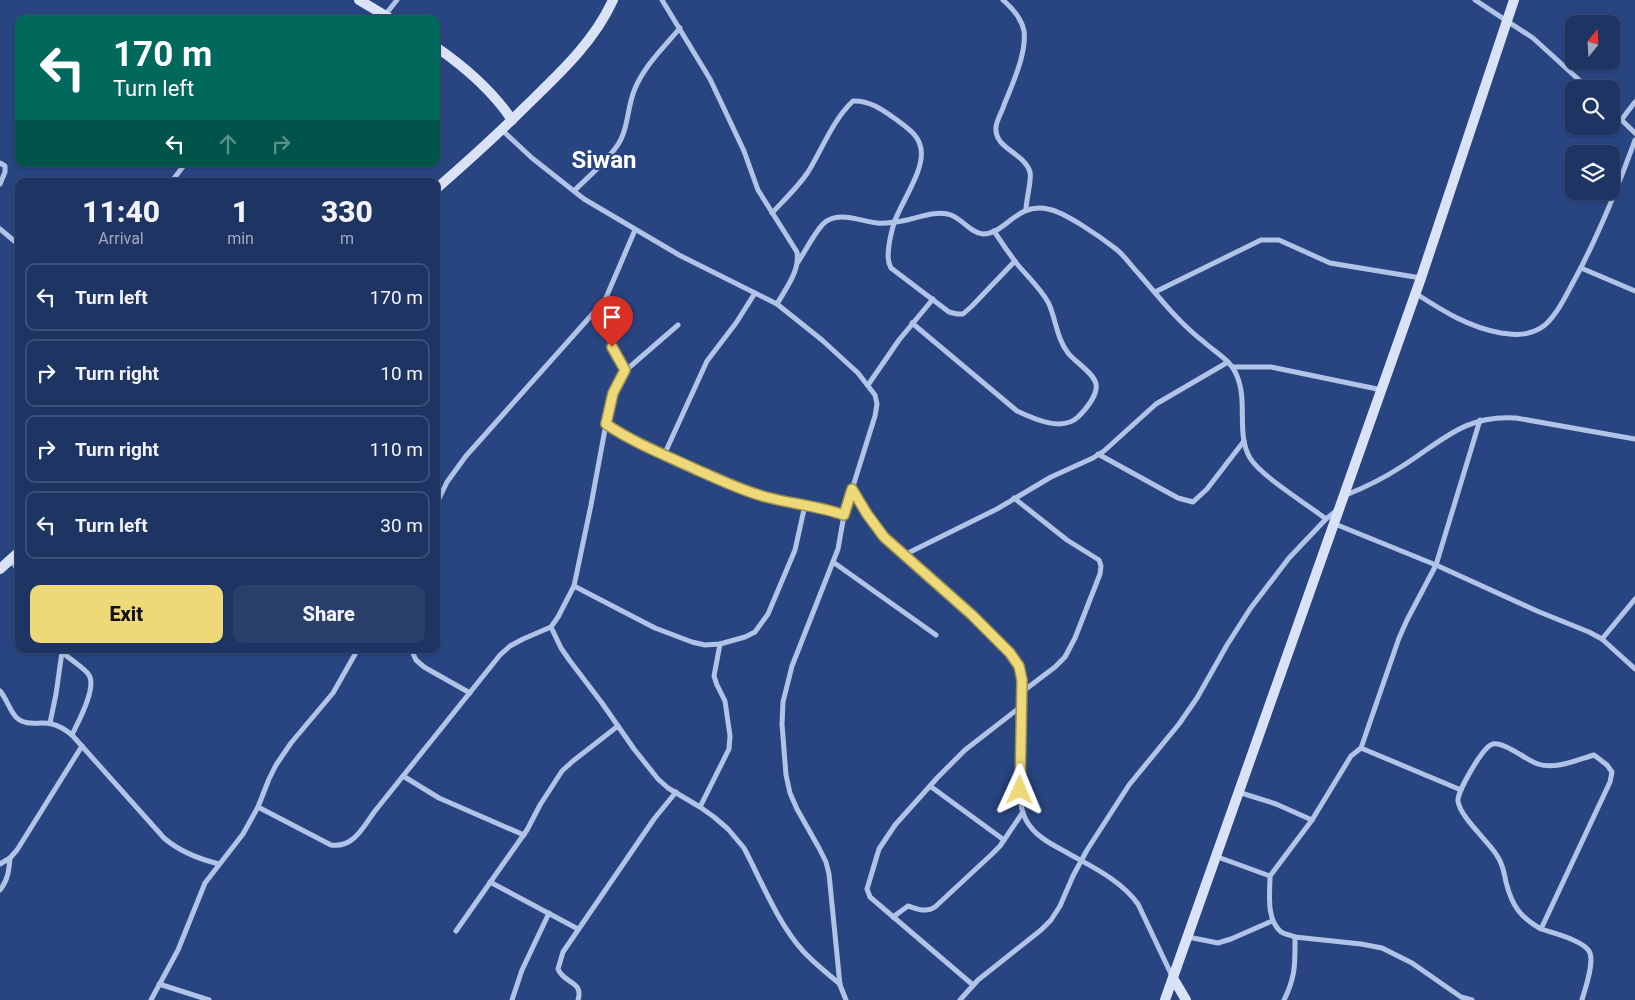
<!DOCTYPE html>
<style>
body{margin:0;font-family:Roboto,sans-serif;background:#2b3f6b;color:#f1f3f6;height:100vh;display:flex;flex-direction:column;font-size:19px;white-space:nowrap}
*{box-sizing:border-box;margin:0}
p{font-size:16px;color:#a1aabe}
.icon{flex:none;width:28px;height:28px;fill:none;stroke:currentColor;stroke-width:2;stroke-linecap:round;stroke-linejoin:round}
.map{position:relative;flex:1;overflow:hidden}
.side{position:absolute;left:15px;top:178px;width:425px;height:475px;display:flex;flex-direction:column;background:#1e3462;border-radius:10px;box-shadow:0 1px 4px #0004,0 0 0 1px #3c4f77}
.side>*{flex:none}
.banner{position:absolute;left:15px;top:15px;width:425px;height:152px;border-radius:10px;box-shadow:0 1px 4px #0004,0 0 0 1px #3c4f77;background:#00695c;color:#fff;overflow:hidden}
.needle{width:32px;rotate:18deg}
.buttons{position:absolute;left:1565px;top:15px;display:grid;gap:10px}
.buttons a{display:grid;place-items:center;width:55px;height:55px;border-radius:10px;background:#1e3462;box-shadow:0 1px 4px #0004,0 0 0 1px #3c4f77;font-size:25px}
.pin{position:absolute;display:grid;place-items:center;width:42px;height:42px;color:#fff;margin:-51px -21px;border-radius:50% 50% 50% 0;rotate:-45deg;box-shadow:0 0 5px #0007}
.pin .icon{rotate:45deg}
.me{position:absolute;width:55px;margin:-28px;rotate:1deg;stroke-linejoin:round;filter:drop-shadow(0 0 4px #0008)}
.turn{display:flex;align-items:center;gap:18px;height:105px;padding:0 15px;font-size:22px}
.turn .icon{width:65px;height:65px;stroke-width:2.5}
.turn b{display:block;font-size:35px;line-height:42px}
.lanes{display:flex;align-items:center;height:48px;padding:0 15px;background:#0003;justify-content:center;gap:25px;direction:ltr}
.lanes .off{opacity:.35}
.eta{display:flex;justify-content:space-evenly;align-items:center;height:85px;text-align:center}
.eta b{font-size:30px;font-weight:800;line-height:35px}
.button{display:flex;gap:10px;margin-top:auto;padding:10px 15px}
.button a{flex:1;height:58px;border-radius:10px;background:#eed978;color:#111;font-size:20px;font-weight:800;line-height:58px;text-align:center}
.button a+a{background:#2b3f6b;color:#f1f3f6}
ul{padding:0;list-style:none}
li{display:flex;align-items:center;gap:15px;height:68px;margin:0 10px 8px;padding:0 5px;border:2px solid #3c4f77;border-radius:10px}
li div{flex:1}
li b{display:block;font-size:19px}
li em{font-style:normal}
.map>svg:first-child{display:block}
</style>
<div class="map">
<svg width="1635" height="1000" viewBox="0 0 1635 1000">
<rect width="100%" height="100%" fill="#284582"/>
<g fill="none" stroke-linecap="round" stroke-linejoin="round">
<!-- street -->
<g stroke="#b1c3e6" stroke-width="5">
<path d="M662 0 710 79 744 151 758 190 797 252C800 271 786 288 777 304"/>
<path d="M1003 0C1012 8 1022 19 1024 31 1027 53 1012 85 1004 105 1002 112 997 119 996 127 994 149 1025 153 1030 172 1032 179 1026 200 1026 210"/>
<path d="M1475 0 1533 38 1589 89"/>
<path d="M385 15 397 0"/>
<path d="M1611 110 1635 133"/>
<path d="M1622 119 1635 102"/>
<path d="M502 130 532 158 584 199 679 255 777 304 822 340 858 373 875 395 877 404 875 416 844 515 838 549 792 666 783 702 782 724 786 775 790 793 797 809 819 848 826 862 829 874 840 985 846 1000"/>
<path d="M0 163 5 166V172L0 184"/>
<path d="M172 181 185 164"/>
<path d="M574 191C588 177 605 163 617 146 628 131 627 109 634 91 643 67 664 47 680 28"/>
<path d="M772 213C784 200 798 187 808 172 823 148 832 121 853 101 870 100 884 111 897 120 906 127 917 134 920 145 928 166 901 202 894 223 892 230 890 238 889 245 888 254 887 260 891 268L949 312 957 314H963L972 306 1015 261"/>
<path d="M0 229 19 245"/>
<path d="M635 230 605 300 606 330 612 347 625 371 678 325"/>
<path d="M798 262C806 250 813 235 823 224 837 210 860 221 877 223 887 224 897 222 907 220 920 217 938 210 951 215 962 219 971 233 983 234 1006 234 1016 202 1048 209 1065 212 1102 238 1116 249 1125 256 1131 266 1139 274 1159 297 1179 323 1204 342 1216 353 1231 360 1237 376 1248 402 1236 434 1250 458 1262 477 1307 504 1326 519"/>
<path d="M1581 268 1635 291"/>
<path d="M1155 292 1261 240H1279L1330 263 1421 278"/>
<path d="M1415 293C1443 311 1468 327 1501 333 1510 334 1519 336 1528 333 1533 332 1541 328 1545 325 1559 312 1567 293 1576 277 1600 232 1618 187 1635 140"/>
<path d="M912 323 1017 411C1034 419 1062 432 1078 417 1085 410 1098 395 1096 384 1094 373 1075 362 1068 353 1057 339 1056 320 1049 304 1042 290 1028 277 1018 265 1009 254 1002 243 994 231"/>
<path d="M1233 367H1271L1382 390"/>
<path d="M625 371 613 393 606 424 621 434 747 491C779 501 813 503 844 515"/>
<path d="M868 385 899 340 933 299"/>
<path d="M1098 454 1178 498 1193 502 1207 489 1244 441"/>
<path d="M664 455 707 361 736 323 755 293"/>
<path d="M852 489 867 514 884 537 972 615 1010 653 1019 666 1022 680 1020 790C1020 800 1021 811 1026 820 1034 835 1049 843 1064 851 1090 866 1120 879 1138 904L1172 976"/>
<path d="M1346 495C1366 487 1384 478 1401 467 1441 442 1465 414 1516 418L1635 439"/>
<path d="M1014 498 1067 540 1099 560 1101 566 1100 574 1075 638 1065 657 1055 667 1022 692"/>
<path d="M436 505 447 482 466 456 605 300"/>
<path d="M1335 524 1436 565 1537 611 1589 632 1602 639 1635 669"/>
<path d="M904 555 997 509 1051 477 1093 458 1104 451 1156 404 1228 362"/>
<path d="M11 560 19 571"/>
<path d="M833 562 936 635"/>
<path d="M574 586 655 628 692 642 705 645 720 644 745 637 755 632 768 614 795 550 805 505"/>
<path d="M551 627 561 648 570 661 602 703 634 749 658 779 668 788 700 807 714 817 728 829 744 848C762 882 777 922 803 951 814 963 828 974 840 984"/>
<path d="M1602 639 1635 599"/>
<path d="M59 649C67 658 85 668 89 675 97 688 78 722 72 735"/>
<path d="M411 649 416 660 424 667 470 693"/>
<path d="M0 691C7 699 10 712 17 718 27 727 40 721 52 724 60 726 66 730 72 735L164 838C180 852 199 859 219 864"/>
<path d="M50 723 56 694 62 652"/>
<path d="M1361 748 1399 638 1407 620 1436 565 1480 420"/>
<path d="M403 776 439 798 524 835"/>
<path d="M930 786 1004 840"/>
<path d="M1238 792 1276 804 1312 820"/>
<path d="M258 807 331 845C354 848 363 827 375 811L500 655 510 646 523 639 551 627 558 617 574 586 591 505 606 424"/>
<path d="M700 807 729 749 730 736 725 701 717 685 714 676 720 644"/>
<path d="M1215 856 1270 876 1312 820 1351 756 1361 748 1461 790"/>
<path d="M0 864 10 858 17 850 82 746"/>
<path d="M1270 876C1270 893 1266 918 1280 931 1283 934 1290 935 1295 937"/>
<path d="M490 882 578 929"/>
<path d="M0 890C8 880 9 870 10 858"/>
<path d="M893 917 908 906C918 909 926 913 935 907L991 855 1000 846 1023 812"/>
<path d="M1541 929C1520 917 1512 906 1506 882 1504 872 1502 862 1496 854 1487 840 1460 817 1458 801 1457 792 1483 746 1493 744 1505 742 1526 760 1538 764 1555 770 1577 760 1594 755L1607 765 1612 772 1610 782 1541 929C1553 933 1586 941 1590 953 1594 964 1585 989 1582 1000"/>
<path d="M456 931 527 830 540 805 562 771 573 761 618 726"/>
<path d="M1188 937 1218 943 1231 939 1272 921"/>
<path d="M159 984 209 1000"/>
<path d="M973 985 870 897 867 889 879 849 895 825 938 777 965 750 1023 705"/>
<path d="M151 1000 178 950 205 883 243 834 258 807 269 779 276 765 291 743 333 693 358 649"/>
<path d="M512 1000 522 970 549 913"/>
<path d="M578 1000C584 981 564 984 558 969L563 952 654 819 676 792"/>
<path d="M960 1000 978 980 1041 930 1051 920 1060 906 1073 876 1087 850 1129 785 1179 724 1197 698 1227 645 1250 609 1289 558 1326 519 1336 511"/>
<path d="M1284 1000C1296 976 1295 963 1295 937L1361 944 1382 948 1412 963 1461 997 1472 1000"/>
</g>
<!-- secondary -->
<g stroke="#dae3f6" stroke-width="10">
<path d="M359 0 391 19"/>
<path d="M436 47C465 67 492 90 512 120"/>
<path d="M436 189C467 162 497 135 526 106 559 74 594 42 613 0"/>
<path d="M0 569 19 552"/>
<path d="M1173 978 1186 1000"/>
<path d="M1165 1000 1421 278 1514 0"/>
</g>
</g>
<g fill="none" stroke-linecap="round" stroke-linejoin="round">
<defs>
<path id="route" d="M612 347 625 370 613 393 606 424C634 443 665 455 695 469 718 479 742 491 766 497 792 504 819 506 844 515L852 489 867 514 884 537 972 615 1010 653 1019 666 1022 680 1020 790"/>
</defs>
<!-- route casing -->
<use href="#route" stroke="#9b8d4e" stroke-width="12"/>
<!-- route -->
<use href="#route" stroke="#eed978" stroke-width="9"/>
</g>
<g text-anchor="middle" stroke-width="4" stroke-linejoin="round" paint-order="stroke">
<!-- town labels -->
<g font-size="24" font-weight="bold" fill="#fff" stroke="#284582">
<text x="604" y="168">Siwan</text>
</g>
</g>
</svg>
<div class="buttons">
<a><svg class="needle" viewBox="-14 -14 28 28"><path d="M0-13l5 13h-10z" fill="#e53935"/><path d="M0 13l5-13h-10z" fill="#a1aabe"/></svg></a>
<a><svg class="icon" aria-label="search" viewBox="0 0 24 24"><circle cx="10" cy="10" r="6"/><path d="M15 15l6 6"/></svg></a>
<a><svg class="icon" aria-label="layers" viewBox="0 0 24 24"><path d="M12 4l9 5-9 5-9-5zM3 14l9 5 9-5"/></svg></a>
</div>
<div class="pin" style="left:612px;top:347px;background:#d93025"><svg class="icon" aria-label="arrive" viewBox="0 0 24 24"><path d="M6 21V4h12l-3 4 3 4H6"/></svg></div>
<svg class="me" style="left:1020px;top:790px" viewBox="-20 -20 40 40"><path d="M0-17L14 15 0 8-14 15z" fill="#eed978" stroke="#fff" stroke-width="4"/></svg>
<div class="banner">
<div class="turn"><svg class="icon" aria-label="left" viewBox="0 0 24 24"><path d="M17 20v-9H6M10 6l-5 5 5 5"/></svg><div><b>170 m</b>Turn left</div></div>
<div class="lanes"><svg class="icon" aria-label="left" viewBox="0 0 24 24"><path d="M17 20v-9H6M10 6l-5 5 5 5"/></svg><svg class="icon off" aria-label="ahead" viewBox="0 0 24 24"><path d="M12 20V5M6 11l6-6 6 6"/></svg><svg class="icon off" aria-label="right" viewBox="0 0 24 24"><path d="M7 20v-9h11M14 6l5 5-5 5"/></svg></div>
</div>
<section class="side">
<div class="eta">
<div><b>11:40</b><p>Arrival</p></div>
<div><b>1</b><p>min</p></div>
<div><b>330</b><p>m</p></div>
</div>
<ul>
<li><svg class="icon" aria-label="left" viewBox="0 0 24 24"><path d="M17 20v-9H6M10 6l-5 5 5 5"/></svg><div><b>Turn left</b></div><em>170 m</em></li>
<li><svg class="icon" aria-label="right" viewBox="0 0 24 24"><path d="M7 20v-9h11M14 6l5 5-5 5"/></svg><div><b>Turn right</b></div><em>10 m</em></li>
<li><svg class="icon" aria-label="right" viewBox="0 0 24 24"><path d="M7 20v-9h11M14 6l5 5-5 5"/></svg><div><b>Turn right</b></div><em>110 m</em></li>
<li><svg class="icon" aria-label="left" viewBox="0 0 24 24"><path d="M17 20v-9H6M10 6l-5 5 5 5"/></svg><div><b>Turn left</b></div><em>30 m</em></li>
</ul>
<div class="button"><a>Exit</a><a>Share</a></div>
</section>
</div>
